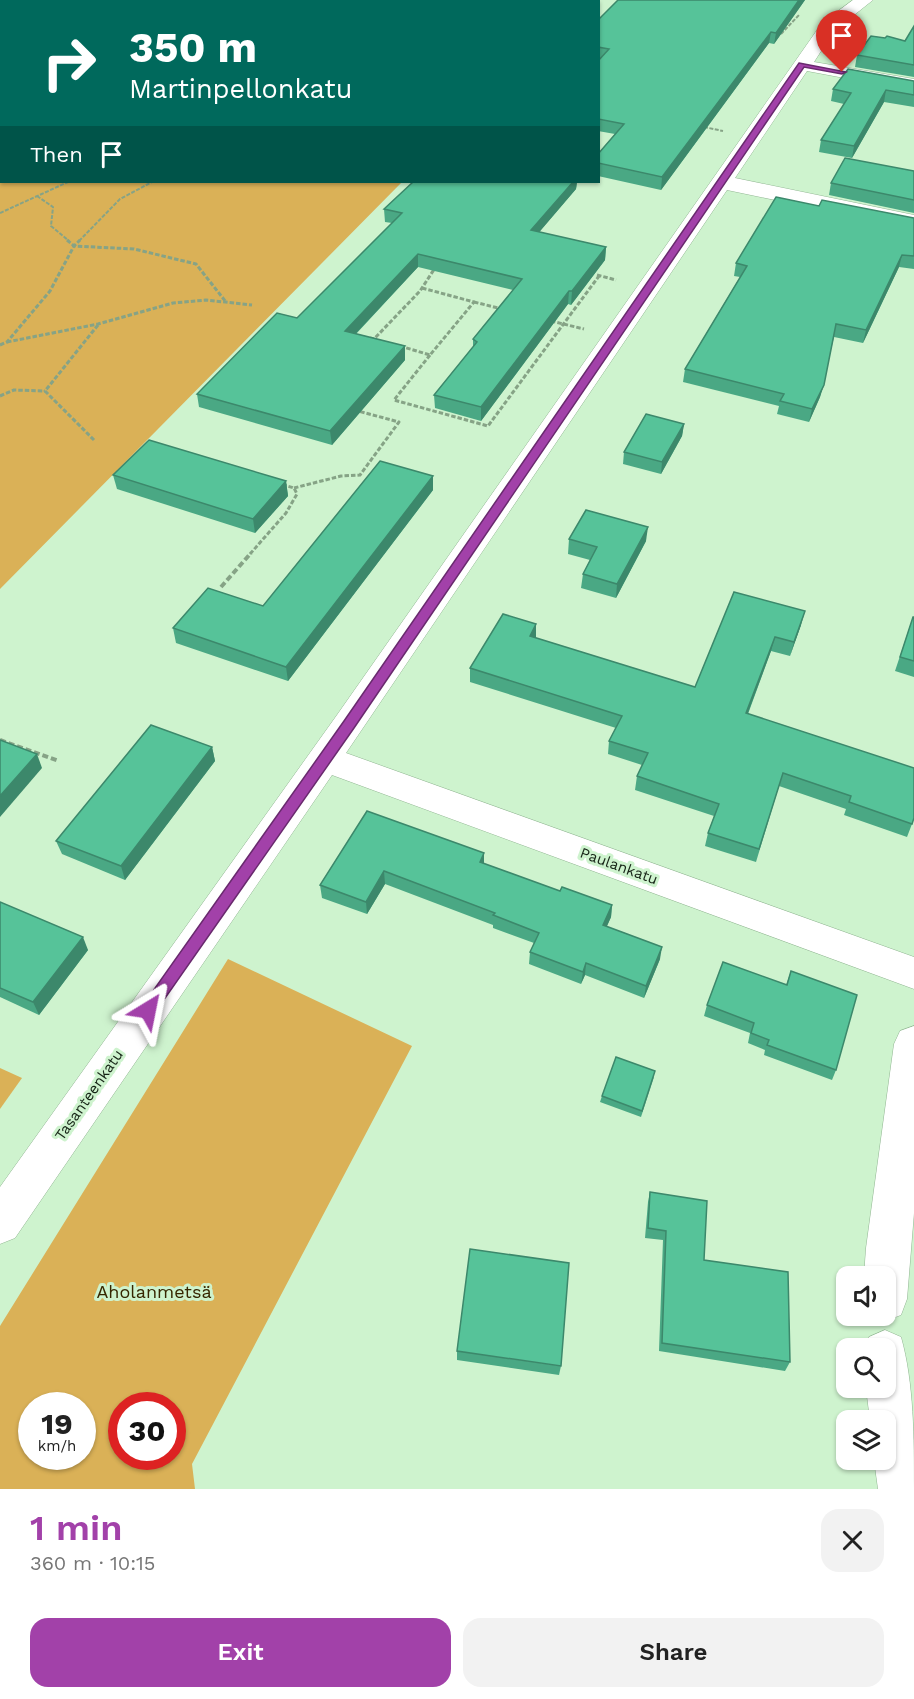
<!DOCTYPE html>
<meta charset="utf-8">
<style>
body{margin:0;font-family:"Work Sans",sans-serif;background:#f2f2f2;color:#222;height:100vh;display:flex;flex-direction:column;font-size:22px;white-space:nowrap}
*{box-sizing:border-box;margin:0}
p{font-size:20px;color:#767676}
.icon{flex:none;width:33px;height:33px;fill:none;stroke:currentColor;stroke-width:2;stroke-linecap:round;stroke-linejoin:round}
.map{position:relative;height:1489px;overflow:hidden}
.details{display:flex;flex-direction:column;background:#fff;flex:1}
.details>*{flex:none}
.hud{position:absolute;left:0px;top:0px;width:600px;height:183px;box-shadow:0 2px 4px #0004;background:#00695c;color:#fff;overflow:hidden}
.controls{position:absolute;left:836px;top:1266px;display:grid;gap:12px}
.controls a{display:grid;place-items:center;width:60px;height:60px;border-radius:12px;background:#fff;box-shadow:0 2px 4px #0004;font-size:30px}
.speed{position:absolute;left:18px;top:1392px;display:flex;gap:12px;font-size:30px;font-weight:700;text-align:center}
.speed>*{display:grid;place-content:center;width:78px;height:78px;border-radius:50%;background:#fff;box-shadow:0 2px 4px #0004;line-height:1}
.speed small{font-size:15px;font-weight:400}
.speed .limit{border:9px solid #d22;background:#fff;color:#111}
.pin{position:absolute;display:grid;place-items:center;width:51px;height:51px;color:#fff;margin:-62px -26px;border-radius:50% 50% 50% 0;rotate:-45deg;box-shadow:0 0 6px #0007}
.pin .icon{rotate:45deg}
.me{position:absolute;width:66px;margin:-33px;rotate:35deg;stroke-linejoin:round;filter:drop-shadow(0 0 4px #0008)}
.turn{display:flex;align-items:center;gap:21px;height:126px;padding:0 30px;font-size:27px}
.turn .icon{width:78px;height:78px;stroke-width:2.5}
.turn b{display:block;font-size:42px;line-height:51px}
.then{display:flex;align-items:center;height:57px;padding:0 30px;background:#0003;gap:12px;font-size:22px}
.round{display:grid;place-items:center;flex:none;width:63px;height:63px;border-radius:18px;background:#f2f2f2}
.summary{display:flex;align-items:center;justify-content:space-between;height:102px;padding:0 30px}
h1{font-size:36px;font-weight:600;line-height:45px;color:#a241a9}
.button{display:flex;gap:12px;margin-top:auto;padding:12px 30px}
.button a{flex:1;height:69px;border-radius:18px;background:#a241a9;color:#fff;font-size:24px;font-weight:600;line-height:69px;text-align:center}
.button a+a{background:#f2f2f2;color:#222}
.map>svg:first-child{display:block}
</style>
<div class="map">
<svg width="914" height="1489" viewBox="0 0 914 1489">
<rect width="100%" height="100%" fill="#cef3ce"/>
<!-- forest -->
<g fill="#dab157" fill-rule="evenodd">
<path d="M0 0H581L2 2V182H402L0 589Z"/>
<path d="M228 959 412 1046 192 1464 195 1489H0V1326ZM32 1406H82V1456H32ZM122 1406H172V1456H122Z"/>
<path d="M0 1068 22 1078 0 1109Z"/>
</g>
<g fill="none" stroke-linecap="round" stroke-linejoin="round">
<!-- stream -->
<g fill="#845d86" fill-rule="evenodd">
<path d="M85 0 84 2H76L78 0Z"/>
<path d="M182 0H189L180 2Z"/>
<rect x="0" y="37" width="2" height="4"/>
</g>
<defs>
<g id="minor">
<path d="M853 0H873L834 31 814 62 914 79V91L807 71 735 178 914 215V229L727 190 346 753 914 957V989L332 775 15 1238 0 1244V1187L337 715 822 23Z"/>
<path d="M914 1026V1213L907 1299 901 1315 885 1321 871 1316H885V1276H864L866 1248 894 1044 900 1031Z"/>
<path d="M885 1330 901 1337C914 1383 914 1439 914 1489H878L874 1460H885V1420H870L866 1388H885V1348H864L869 1337Z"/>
</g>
<g id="highway">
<path d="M125 0H144L124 2Z"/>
<path d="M0 69H2L0 81Z"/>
</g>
</defs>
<!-- minor casing -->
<use href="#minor" stroke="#91b592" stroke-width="1"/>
<!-- highway casing -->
<use href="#highway" stroke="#fff" stroke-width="1"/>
<!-- path-far2 -->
<g stroke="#86a386" stroke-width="2" stroke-dasharray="4 1.5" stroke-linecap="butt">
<path d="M584 0 590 2"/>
<path d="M485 2 488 0"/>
<path d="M781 34 799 15"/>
<path d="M704 127 723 131"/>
<path d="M37 196 53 207 51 226 69 241"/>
<path d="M0 213 68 182"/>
<path d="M79 241 120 199 152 182"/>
</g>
<!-- path-far1 -->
<g stroke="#86a386" stroke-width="3" stroke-dasharray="4.5 2" stroke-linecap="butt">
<path d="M67 240 74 246 134 249 196 264 226 302"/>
<path d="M597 275 616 280"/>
<path d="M474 302 502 309"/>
<path d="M551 321 584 329"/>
<path d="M370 338 374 339 420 291 435 268"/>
<path d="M7 342 98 324 173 303 206 300 252 305"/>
<path d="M0 345 7 342 50 291 74 246 80 240"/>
<path d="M400 346 430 355 474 302 422 288"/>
<path d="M430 355 394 400 488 426 599 276"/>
<path d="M0 396 14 390 45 391"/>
<path d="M94 440 45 391 98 325"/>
<path d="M294 488 341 476 360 475 399 422 358 411"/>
<path d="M250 554 286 513 297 494 294 488 284 485"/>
</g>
<!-- path -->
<g stroke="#86a386" stroke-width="4" stroke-dasharray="6 3" stroke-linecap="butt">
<path d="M221 587 251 553"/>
<path d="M0 740 59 761"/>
</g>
<!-- minor -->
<use href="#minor" fill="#fff" fill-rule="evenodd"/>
<!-- highway -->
<use href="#highway" fill="#85d989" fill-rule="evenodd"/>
</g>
<!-- wall -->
<g fill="#4aa884">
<path d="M805 0 774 44 769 43 661 190 598 176V154L615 134 598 131V61L600 59H598V20Z"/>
<path d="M914 26V77L855 67 857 55 905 41Z"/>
<path d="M914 81V107L884 102 852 158 819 152 821 140 844 104 831 101 833 89Z"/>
<path d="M914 171V213L829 195 831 183Z"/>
<path d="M413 182H577L576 189 539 232 606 247 605 260 571 305 568 304 481 421 435 408 434 395 473 347V339L513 290 418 267 356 334 405 360 332 445 199 407 197 394 297 318 392 223 385 222 384 209Z"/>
<path d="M819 206 914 218V269L899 267 863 343 834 337 820 397 809 422 777 414 779 406 683 382 685 369 740 277 734 276 736 263Z"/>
<path d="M684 424 682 436 661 474 623 464 624 452Z"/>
<path d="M113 475 286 481 288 496 255 533 117 489Z"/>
<path d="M433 476V490L288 681 176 643 173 628 263 606Z"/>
<path d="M569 539 646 541 616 598 581 588 583 574 590 560 568 554Z"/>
<path d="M734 592 801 625 790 656 771 651 748 714 912 824 907 837 844 815 846 809 779 786 756 862 705 846 708 833 714 816 635 790 637 776 642 765 608 754 609 741 616 728 470 682V668L536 638 695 687Z"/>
<path d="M913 617H914V677L895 671Z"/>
<path d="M212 747 215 761 125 880 62 854 56 841Z"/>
<path d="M367 811 484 864 560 891 612 905 611 917 607 926 660 959 644 998 585 975 581 984 529 964 530 952 534 943 493 928V925L385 884 367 914 322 898 320 885Z"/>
<path d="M0 902 88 950 39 1015 0 997Z"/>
<path d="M791 971 836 1070 832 1080 764 1055 765 1050 748 1043 750 1033 704 1016 707 1005 786 985Z"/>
<path d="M654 1077 641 1117 600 1102 602 1096Z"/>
<path d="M650 1192 704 1260 790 1362 785 1371 659 1351 663 1240 645 1238 648 1202Z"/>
<path d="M457 1351 561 1366 559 1375 457 1360Z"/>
</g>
<!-- shaded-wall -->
<g fill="#3c886b">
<path d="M799 0H805L774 44 776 33Z"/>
<path d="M771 32 769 43 661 190 662 177Z"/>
<path d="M886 90 884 102 852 158 854 146Z"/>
<path d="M573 182H577L576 189 530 243 531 230Z"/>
<path d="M606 247 605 260 571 305 572 291Z"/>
<path d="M418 254V267L346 344 345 331Z"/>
<path d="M902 255 899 267 863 343 866 330Z"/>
<path d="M569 291 568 304 481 421V407Z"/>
<path d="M405 346V360L332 445 330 431Z"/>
<path d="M824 385 820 397 809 422 812 409Z"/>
<path d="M684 424 682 436 661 474 662 462Z"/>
<path d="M433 476V490L288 681 286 667Z"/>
<path d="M286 481 288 496 255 533 253 519Z"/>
<path d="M648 527 646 541 616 598 617 584Z"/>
<path d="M805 611 801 625 790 656 794 642Z"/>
<path d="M536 624V638L530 636Z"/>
<path d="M775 637 771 651 743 726 746 713Z"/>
<path d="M212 747 215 761 125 880 121 866Z"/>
<path d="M37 754 42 768 0 817V796Z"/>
<path d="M484 853V866L480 862Z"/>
<path d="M384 871 385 884 367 914 366 902Z"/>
<path d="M612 905 611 917 602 937 603 925Z"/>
<path d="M83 937 88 950 39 1015 33 1002Z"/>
<path d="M662 947 660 959 644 998 646 986Z"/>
<path d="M586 963 585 975 581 984 583 972Z"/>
</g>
<!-- building -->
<g fill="#56c399" stroke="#3c886b" stroke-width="1.5">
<path d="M618 0H799L776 33 771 32 662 177 598 163V154L624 124 598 119V61L609 49 598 47V20Z"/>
<path d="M914 26V65L857 55 871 36 885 38 887 36 905 41Z"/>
<path d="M848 69 914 81V95L886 90 854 146 821 140 851 93 833 89Z"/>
<path d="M845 158 914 171V200L831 183Z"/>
<path d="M413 182H573L531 230 606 247 572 291H569L481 407 434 395 477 342 473 339 522 279 418 254 345 331 405 346 330 431 197 394 277 313 297 318 402 213 384 209Z"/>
<path d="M776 197 819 206 822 200 914 218V256L902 255 866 330 836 324 824 385 812 409 780 401 784 394 685 369 747 266 736 263Z"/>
<path d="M646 414 684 424 662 462 624 452Z"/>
<path d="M149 440 286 481 253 519 113 475Z"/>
<path d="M380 461 433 476 286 667 173 628 208 588 263 606Z"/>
<path d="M586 510 648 527 617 584 583 574 597 547 569 539Z"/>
<path d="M734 592 805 611 794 642 775 637 746 713 914 768V818L912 824 849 802 851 796 783 773 759 849 708 833 719 804 637 776 648 753 609 741 622 716 470 668 503 614 536 624 530 636 695 687Z"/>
<path d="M913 617H914V661L900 657Z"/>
<path d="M151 725 212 747 121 866 56 841Z"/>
<path d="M0 740 37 754 0 796Z"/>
<path d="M367 811 484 853 480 862 560 891 562 887 612 905 603 925 662 947 646 986 586 963 583 972 530 952 539 933 493 915 495 913 384 871 366 902 320 885Z"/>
<path d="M0 902 83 937 33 1002 0 988Z"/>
<path d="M723 962 787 985 791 971 857 995 836 1070 767 1045 769 1040 751 1033 754 1023 707 1005Z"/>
<path d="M616 1057 655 1071 642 1111 602 1096Z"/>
<path d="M650 1192 707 1201 704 1260 788 1272 790 1362 662 1343 666 1231 648 1228Z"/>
<path d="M470 1249 569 1263 561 1366 457 1351Z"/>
</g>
<!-- route -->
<path fill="#a241a9" stroke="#692a6e" stroke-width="1.5" d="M799 63 846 72 842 74 804 67 354 728 154 1014 148 1017 143 1014 141 1010 143 1005 344 721Z"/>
<g text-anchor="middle" stroke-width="6" stroke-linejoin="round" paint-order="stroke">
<!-- street labels -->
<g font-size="15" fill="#162416" stroke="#cef3ce">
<text transform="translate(619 866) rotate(20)" y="5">Paulankatu</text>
<text transform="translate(89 1095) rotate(-55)" y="5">Tasanteenkatu</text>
</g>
<!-- near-park labels -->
<g font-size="18" fill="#362600" stroke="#cef3ce">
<text x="154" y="1298">Aholanmetsä</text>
</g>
</g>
</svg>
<div class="controls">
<a><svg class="icon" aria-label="sound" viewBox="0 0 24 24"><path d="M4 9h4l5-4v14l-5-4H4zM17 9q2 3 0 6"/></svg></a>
<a><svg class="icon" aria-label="search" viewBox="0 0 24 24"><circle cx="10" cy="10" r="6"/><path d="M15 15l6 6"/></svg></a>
<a><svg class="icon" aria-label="layers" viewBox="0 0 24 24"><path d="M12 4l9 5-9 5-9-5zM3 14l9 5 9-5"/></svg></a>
</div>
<div class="speed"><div>19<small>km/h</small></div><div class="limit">30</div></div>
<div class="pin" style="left:842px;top:72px;background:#d93025"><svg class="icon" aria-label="arrive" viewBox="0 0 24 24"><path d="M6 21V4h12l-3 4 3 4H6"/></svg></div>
<svg class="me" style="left:148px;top:1010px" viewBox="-20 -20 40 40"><path d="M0-17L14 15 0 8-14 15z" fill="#a241a9" stroke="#fff" stroke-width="4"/></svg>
<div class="hud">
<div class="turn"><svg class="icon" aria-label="right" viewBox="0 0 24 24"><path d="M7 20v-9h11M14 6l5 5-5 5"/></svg><div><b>350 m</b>Martinpellonkatu</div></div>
<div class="then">Then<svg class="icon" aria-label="arrive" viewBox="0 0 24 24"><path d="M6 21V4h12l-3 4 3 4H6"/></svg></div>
</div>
</div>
<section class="details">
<div class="summary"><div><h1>1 min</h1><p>360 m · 10:15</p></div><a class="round"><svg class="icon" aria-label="close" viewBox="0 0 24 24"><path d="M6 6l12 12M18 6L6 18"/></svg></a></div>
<div class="button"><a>Exit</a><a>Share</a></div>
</section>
